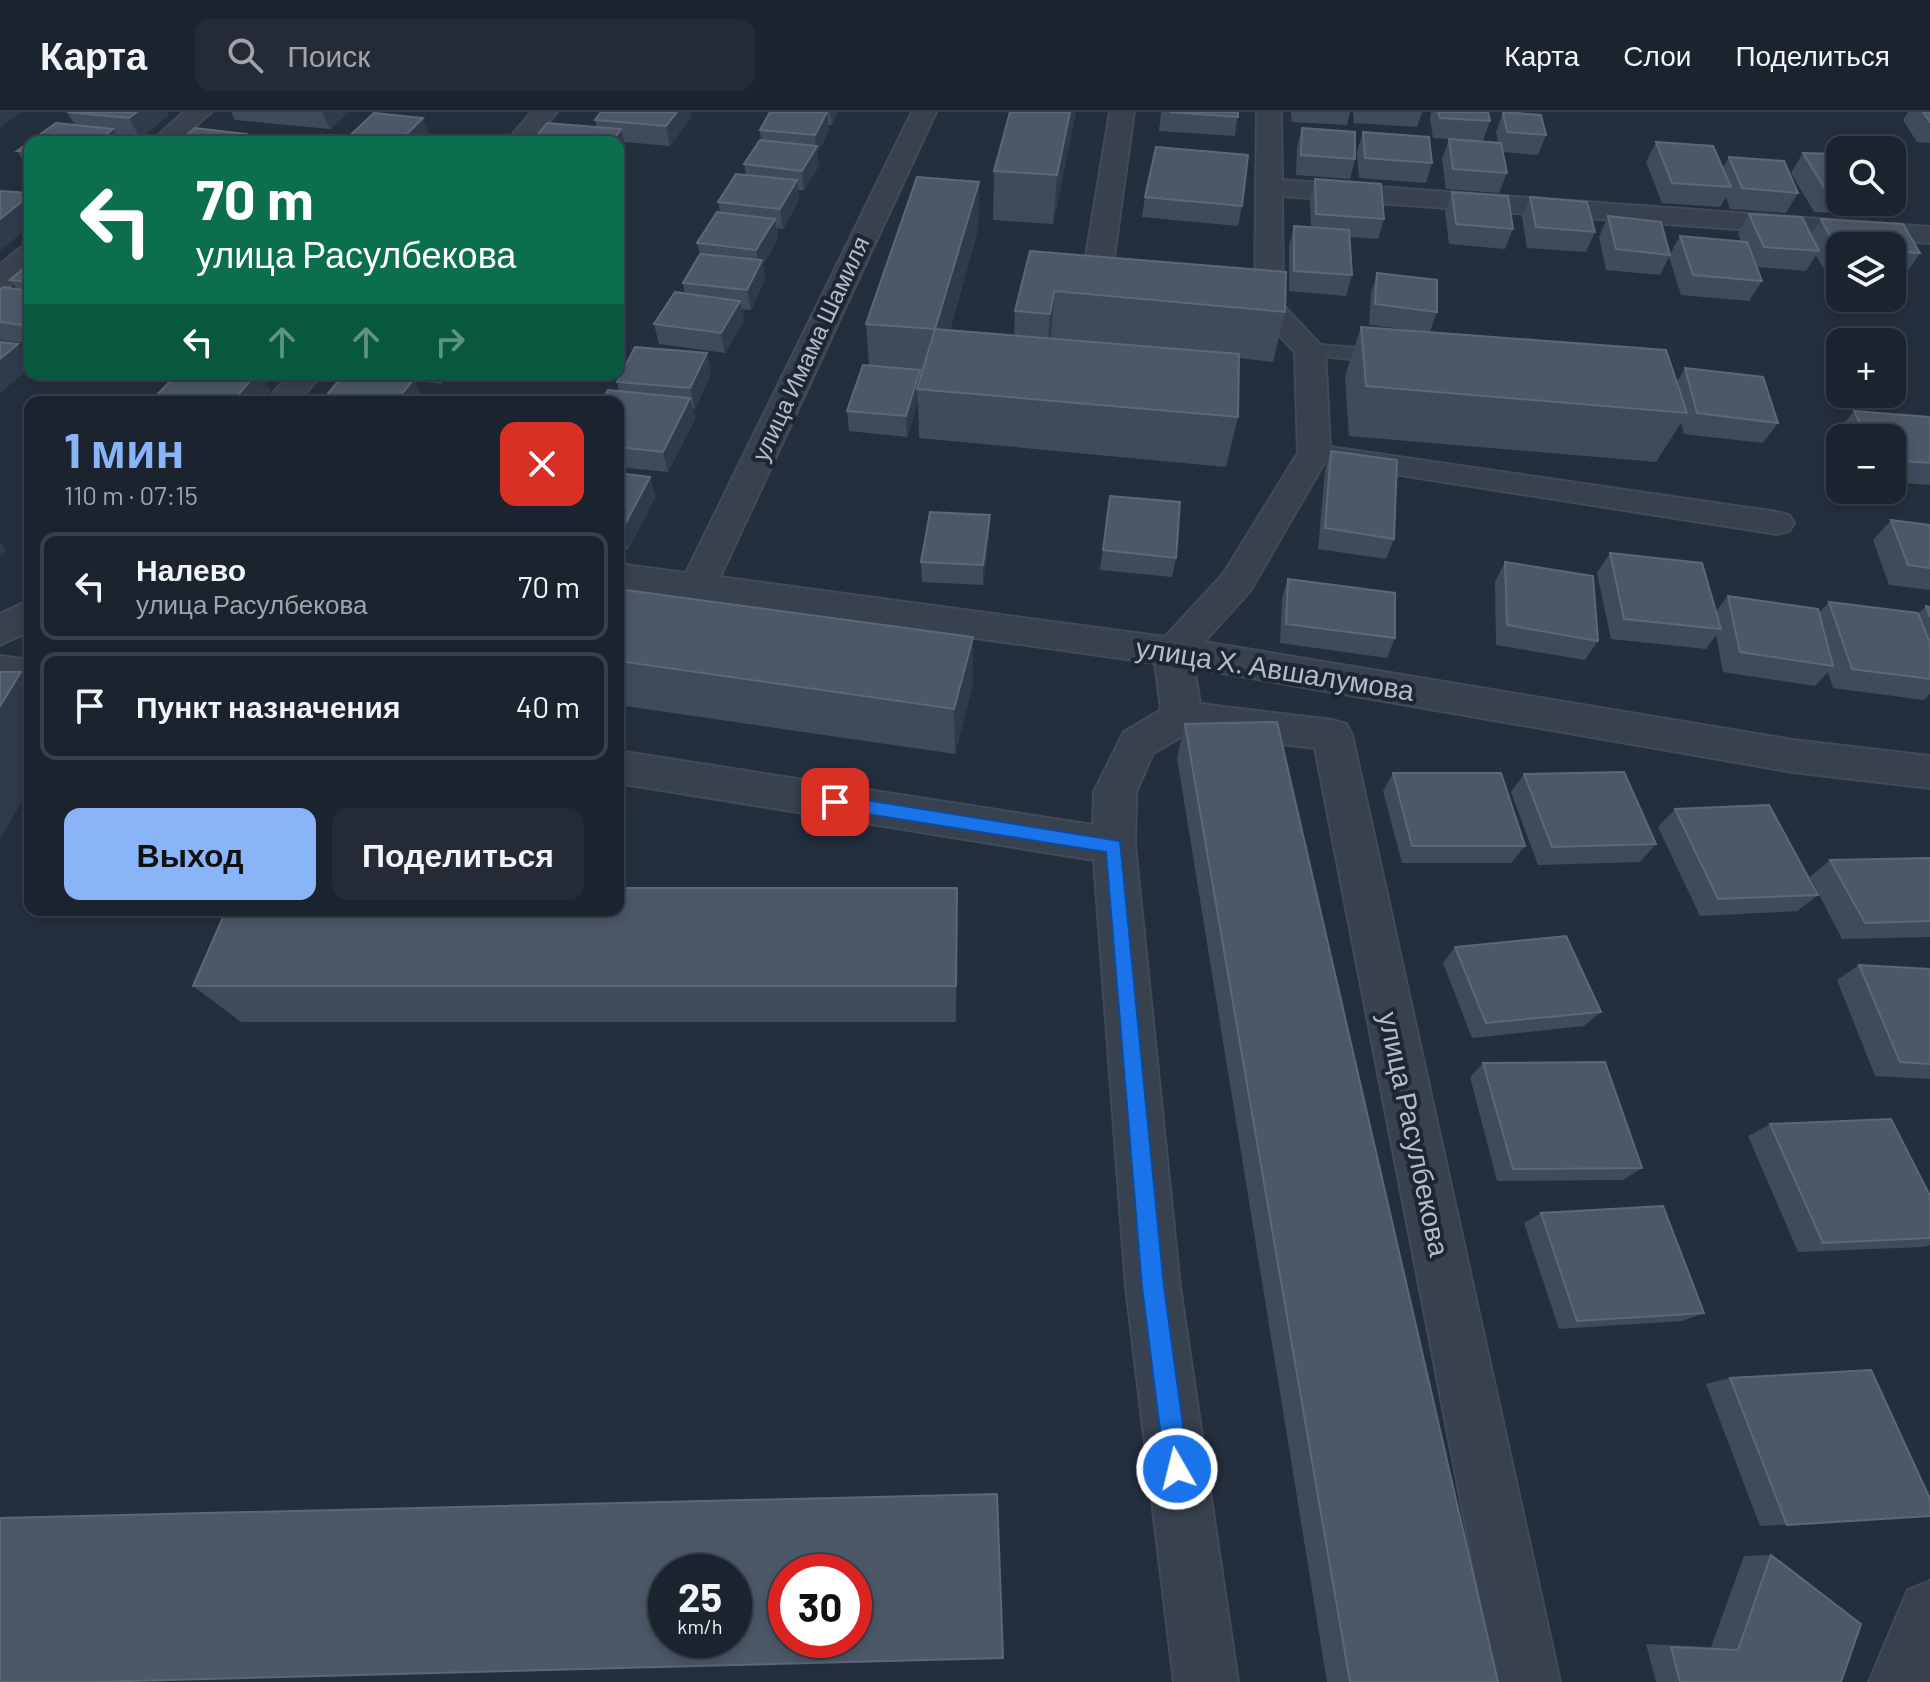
<!DOCTYPE html>
<html lang="ru">
<meta charset="utf-8">
<style>
body{margin:0;font-family:Barlow,sans-serif;background:#242b36;color:#f1f3f6;height:100vh;display:flex;flex-direction:column;font-size:30px;white-space:nowrap}
*{box-sizing:border-box;margin:0}
p{font-size:26px;color:#a0a4aa}
.icon{flex:none;width:44px;height:44px;fill:none;stroke:currentColor;stroke-width:2;stroke-linecap:round;stroke-linejoin:round}
.map{position:relative;flex:1;overflow:hidden}
.drawer{position:absolute;left:24px;top:284px;width:600px;height:520px;display:flex;flex-direction:column;background:#1b232e;border-radius:16px;box-shadow:0 4px 12px #0003,0 0 0 2px #39404a}
.drawer>*{flex:none}
.banner{position:absolute;left:24px;top:24px;width:600px;height:244px;border-radius:16px;box-shadow:0 4px 12px #0003,0 0 0 2px #39404a;background:#0b6e4f;color:#fff;overflow:hidden}
.fabs{position:absolute;left:1826px;top:24px;display:grid;gap:16px}
.fabs a{display:grid;place-items:center;width:80px;height:80px;border-radius:16px;background:#1b232e;box-shadow:0 4px 12px #0003,0 0 0 2px #39404a;font-size:40px}
.speed{position:absolute;left:648px;top:1442px;display:flex;gap:16px;font-size:40px;font-weight:700;text-align:center}
.speed>*{display:grid;place-content:center;width:104px;height:104px;border-radius:50%;background:#1b232e;box-shadow:0 4px 12px #0003,0 0 0 2px #39404a;line-height:1}
.speed small{font-size:20px;font-weight:400}
.speed .limit{border:12px solid #d22;background:#fff;color:#111}
.pin{position:absolute;display:grid;place-items:center;width:68px;height:68px;color:#fff;margin:-34px;border-radius:16px;box-shadow:0 4px 12px #0006}
.me{position:absolute;width:88px;margin:-44px;rotate:352deg;stroke-linejoin:round;filter:drop-shadow(0 0 6px #0008)}
.turn{display:flex;align-items:center;gap:28px;height:168px;padding:0 40px;font-size:36px}
.turn .icon{width:104px;height:104px;stroke-width:2.5}
.turn b{display:block;font-size:56px;line-height:68px}
.lanes{display:flex;align-items:center;height:76px;padding:0 40px;background:#0003;justify-content:center;gap:40px;direction:ltr}
.lanes .off{opacity:.35}
.round{display:grid;place-items:center;flex:none;width:84px;height:84px;border-radius:16px;background:#242b36}
.overview{display:flex;align-items:center;justify-content:space-between;height:136px;padding:0 40px}
h1{font-size:48px;font-weight:700;line-height:60px;color:#8ab4f8}
.action{display:flex;gap:16px;margin-top:auto;padding:16px 40px}
.action a{flex:1;height:92px;border-radius:16px;background:#8ab4f8;color:#111;font-size:32px;font-weight:700;line-height:92px;text-align:center}
.action a+a{background:#242b36;color:#f1f3f6}
ul{padding:0;list-style:none}
li{display:flex;align-items:center;gap:24px;height:108px;margin:0 16px 12px;padding:0 24px;border:4px solid #39404a;border-radius:16px}
li div{flex:1}
li b{display:block;font-size:30px}
li em{font-style:normal}
header{display:flex;align-items:center;gap:48px;box-sizing:border-box;height:112px;padding:0 40px;background:#1b232e;border-bottom:2px solid #39404a}
header strong{font-size:38px}
nav{display:flex;gap:44px;margin-inline-start:auto;font-size:28px}
.search{width:560px;height:72px;background:#242b36;display:flex;align-items:center;gap:20px;box-sizing:border-box;padding:0 28px;border-radius:16px;color:#a0a4aa;font-size:30px}
.map>svg:first-child{display:block}
</style>
<header>
<strong>Карта</strong>
<div class="search"><svg class="icon" aria-label="search" viewBox="0 0 24 24"><circle cx="10" cy="10" r="6"/><path d="M15 15l6 6"/></svg>Поиск</div>
<nav><a>Карта</a><a>Слои</a><a>Поделиться</a></nav>
</header>
<div class="map">
<svg width="1930" height="1570" viewBox="0 0 1930 1570">
<rect width="100%" height="100%" fill="#242f3e"/>
<g fill="none" stroke-linecap="round" stroke-linejoin="round">
<defs>
<path id="service" d="M1310 232 1391 239 1401 245 1391 251 1303 242 1300 238Z"/>
<g id="minor">
<path d="M184 0H211L178 30H151Z"/>
<path d="M532 0H557L531 30H506Z"/>
<path d="M912 0H936L720 465 1165 525 1224 461 1298 341 1295 240 1260 203 1220 197 1216 191 1220 185H1255L1257 0H1281L1282 68 1930 115V131L1282 84 1283 193 1325 238 1330 335 1777 400 1789 403 1794 411 1789 419 1777 422 1324 351 1250 479 1204 530 1793 628 1930 644V676L1793 660 1194 556 1200 592 1332 608 1346 612 1352 623 1560 1570H1496L1315 636 1188 621 1153 641 1136 680 1135 734 1180 1175 1238 1570H1174L1126 1175 1094 748 618 671V639L1093 713 1094 680 1124 620 1161 598 1155 551 618 476V452L686 461Z"/>
<path d="M1110 0H1134L1112 159 1144 176 1148 182 1144 188H1124L1087 168 1083 162Z"/>
<path d="M30 134V156L10 173 0 175V153L20 136Z"/>
<path d="M290 262H322L298 290H265Z"/>
<path d="M30 488V519L0 533V502Z"/>
<path d="M0 544 30 548V576L0 572Z"/>
<path d="M1930 1469V1570H1869L1908 1478Z"/>
</g>
</defs>
<!-- service casing -->
<use href="#service" stroke="#414a57" stroke-width="4"/>
<!-- minor casing -->
<use href="#minor" stroke="#414a57" stroke-width="4"/>
<!-- service -->
<use href="#service" fill="#38414e" fill-rule="evenodd"/>
<!-- minor -->
<use href="#minor" fill="#38414e" fill-rule="evenodd"/>
</g>
<!-- wall -->
<g fill="#3f4b5c">
<path d="M67 0H167L169 3 140 26 117 24 121 30H30V58L17 39 56 11 75 13Z"/>
<path d="M231 0H349L330 17 235 8Z"/>
<path d="M601 0H690L691 5 670 34 624 30 626 37 618 48V30L597 15 595 8Z"/>
<path d="M770 0H838L832 13H828L829 19 817 41 819 54 804 78H798L799 88 783 117 777 116 778 127 763 153 765 168 751 198 742 197 744 209 725 241 659 232 654 212 685 182 683 171 700 142 697 131 720 100 718 90 746 63 744 52 761 28 760 18Z"/>
<path d="M1010 0H1076L1053 112 993 108 994 59Z"/>
<path d="M1161 0H1238L1235 24 1159 19Z"/>
<path d="M1291 0H1350L1347 13 1292 10Z"/>
<path d="M1353 0H1422L1417 15 1354 11Z"/>
<path d="M1431 0H1488L1490 9 1483 29 1433 26 1430 6Z"/>
<path d="M1503 0 1546 23 1538 43 1503 40 1507 61 1499 81 1446 77 1442 47 1449 27 1498 31 1496 20Z"/>
<path d="M1908 0H1930V31L1917 30 1903 8Z"/>
<path d="M1302 16 1355 47 1350 67 1296 63 1297 35Z"/>
<path d="M1363 20 1432 51 1426 71 1359 66 1357 40Z"/>
<path d="M1656 30 1723 56 1729 45 1798 81 1786 101 1730 97 1726 85 1720 95 1662 91 1646 50Z"/>
<path d="M1803 41 1840 42V90H1883L1875 103 1814 100 1791 61Z"/>
<path d="M1315 67 1384 107 1378 127 1349 125 1352 163 1346 184 1289 179V134L1294 114 1311 115 1310 87Z"/>
<path d="M979 70 978 118 950 218 1014 223 1015 199 1030 139 1285 200 1273 250 1239 246 1238 305 1226 355 919 326 918 289 907 325 849 319 847 299 869 253 866 212Z"/>
<path d="M1452 80 1513 117 1505 137 1449 132 1445 100Z"/>
<path d="M1145 85 1242 94 1238 114 1142 105Z"/>
<path d="M1530 85 1595 120 1586 140 1527 136 1522 105Z"/>
<path d="M1749 102 1811 123 1821 107 1920 141 1906 162 1892 161V134H1840V157L1823 156 1816 143 1806 159 1757 155 1762 169 1749 189 1681 183 1669 145 1660 163 1606 158 1599 125 1608 104 1670 142 1680 124 1741 129 1738 122Z"/>
<path d="M30 151V232L0 228V178L17 177 10 168Z"/>
<path d="M1377 161 1437 200 1430 220 1677 270 1685 256 1778 311 1763 331 1684 322 1681 311 1656 350 1349 324 1345 264 1361 215 1426 220 1369 213 1371 181Z"/>
<path d="M707 241 711 262 695 297 692 296 695 307 668 360 618 355V290L619 279 617 270Z"/>
<path d="M344 262H450L442 272 415 269 423 287 421 290H321Z"/>
<path d="M1854 299 1930 305V373L1892 370V326H1841L1838 319Z"/>
<path d="M1331 339 1394 427 1386 447 1318 437 1325 359Z"/>
<path d="M618 361 650 365 655 385 628 438 618 437Z"/>
<path d="M1110 384 1176 446 1172 465 1100 458Z"/>
<path d="M990 403 989 423 983 473 922 470 921 450Z"/>
<path d="M1891 408 1930 413V478L1889 473 1873 428Z"/>
<path d="M1610 441 1716 499 1728 484 1819 501 1829 490 1918 502 1926 494 1930 495V582L1924 588 1833 576 1828 560 1815 574 1723 560 1716 523 1706 537 1611 527 1597 461Z"/>
<path d="M1505 450 1598 529 1585 548 1496 533 1495 470Z"/>
<path d="M1288 467 1395 526 1387 546 1280 531 1282 486Z"/>
<path d="M618 477 973 525V572L955 642 618 593Z"/>
<path d="M1185 612 1498 1570H1327L1177 646Z"/>
<path d="M1393 661 1525 734 1511 751H1402L1383 679Z"/>
<path d="M1524 662 1656 732 1640 750 1538 753 1511 680Z"/>
<path d="M1675 697 1818 783 1797 799 1700 804 1658 715Z"/>
<path d="M1930 746V825L1842 827 1810 765 1830 748Z"/>
<path d="M957 776 956 910H241L193 874Z"/>
<path d="M1455 835 1601 900 1584 914 1472 926 1443 851Z"/>
<path d="M1859 853 1930 857V967L1875 964 1837 868Z"/>
<path d="M1483 951 1642 1056 1623 1068 1497 1069 1470 965Z"/>
<path d="M1770 1012 1930 1084V1133L1923 1135 1798 1140 1748 1024Z"/>
<path d="M1541 1101 1704 1201 1682 1209 1559 1217 1524 1111Z"/>
<path d="M1730 1266 1930 1404 1760 1414 1706 1272Z"/>
<path d="M1771 1443 1841 1570H1656L1646 1532 1711 1535 1744 1444Z"/>
</g>
<!-- shaded-wall -->
<g fill="#2f3b4b">
<path d="M0 0H21L0 16Z"/>
<path d="M137 0H167L169 3 140 26 129 6Z"/>
<path d="M322 0H349L330 17Z"/>
<path d="M677 0H690L691 5 670 34 666 14Z"/>
<path d="M827 0 829 19 817 41 819 54 804 78 802 59 816 35 815 23Z"/>
<path d="M830 0H838L832 13Z"/>
<path d="M1070 0H1076L1053 112 1057 63Z"/>
<path d="M423 6 430 26 426 30H399Z"/>
<path d="M113 17 121 30H97Z"/>
<path d="M621 17 626 37 618 48V30H612Z"/>
<path d="M246 22 249 30H236Z"/>
<path d="M797 68 799 88 783 117 780 97Z"/>
<path d="M979 70 978 118 936 266 935 217Z"/>
<path d="M30 83V114L0 139V107Z"/>
<path d="M775 107 778 127 763 153 765 168 751 198 747 178 759 154 756 138Z"/>
<path d="M1054 179 1051 229 1046 252 1050 202Z"/>
<path d="M740 189 744 209 725 241 721 221Z"/>
<path d="M18 232 30 248V256L0 281V247Z"/>
<path d="M707 241 711 262 695 297 690 276Z"/>
<path d="M920 258 921 277H917L918 289 907 325 906 304Z"/>
<path d="M256 262H261L271 279 262 290H232Z"/>
<path d="M438 262H450L442 272Z"/>
<path d="M414 267 423 287 421 290H395Z"/>
<path d="M690 286 695 307 668 360 663 340Z"/>
<path d="M650 365 655 385 628 438 622 418Z"/>
<path d="M990 403 989 423 983 473V453Z"/>
<path d="M0 431 7 438 0 445Z"/>
<path d="M973 525V572L955 642 954 597Z"/>
<path d="M21 560 30 569V675L0 727V594Z"/>
</g>
<!-- building -->
<g fill="#4b5868" stroke="#5c6777" stroke-width="2" fill-rule="evenodd">
<path d="M67 0H137L129 6Z"/>
<path d="M601 0H677L666 14 595 8Z"/>
<path d="M770 0H827L815 23 760 18Z"/>
<path d="M1010 0H1070L1057 63 994 59Z"/>
<path d="M1170 0H1238V5Z"/>
<path d="M1438 0H1488L1490 9 1440 6Z"/>
<path d="M1503 0 1541 3 1546 23 1507 20Z"/>
<path d="M1923 0H1930V10Z"/>
<path d="M374 1 423 6 399 30H343Z"/>
<path d="M56 11 113 17 97 30H30V40L17 39Z"/>
<path d="M547 11 621 17 612 30H532Z"/>
<path d="M195 16 246 22 236 30H178Z"/>
<path d="M1302 16 1355 20V47L1301 43Z"/>
<path d="M1363 20 1429 25 1432 51 1365 46Z"/>
<path d="M1449 27 1501 31 1507 61 1453 57Z"/>
<path d="M760 28 817 34 802 59 744 52Z"/>
<path d="M1656 30 1713 34 1731 75 1672 71Z"/>
<path d="M1156 35 1248 43 1242 94 1145 85Z"/>
<path d="M1803 41 1840 42V80H1827Z"/>
<path d="M1729 45 1784 49 1798 81 1742 76Z"/>
<path d="M736 62 797 68 780 97 718 90Z"/>
<path d="M917 65 979 70 935 217 866 212Z"/>
<path d="M1315 67 1381 72 1384 107 1316 102Z"/>
<path d="M0 79 30 81V83L0 107Z"/>
<path d="M1452 80 1508 84 1513 117 1456 112Z"/>
<path d="M1530 85 1587 90 1595 120 1536 115Z"/>
<path d="M717 100 775 107 756 138 697 131Z"/>
<path d="M1749 102 1802 105 1819 139 1764 135Z"/>
<path d="M1608 104 1661 110 1670 143 1616 137Z"/>
<path d="M1821 107 1903 112 1920 141 1892 139V134H1840V136H1836Z"/>
<path d="M1294 114 1349 118 1352 163 1294 159Z"/>
<path d="M1680 124 1747 130 1762 169 1693 163Z"/>
<path d="M1030 139 1286 160 1285 200 1054 179 1050 202 1015 199Z"/>
<path d="M700 142 762 148 747 178 683 171Z"/>
<path d="M30 151V170L10 168Z"/>
<path d="M1377 161 1437 168V200L1375 192Z"/>
<path d="M3 175 30 179V214L0 210V178Z"/>
<path d="M675 180 740 189 721 221 654 212Z"/>
<path d="M1361 215 1666 238 1687 301 1366 274Z"/>
<path d="M935 217 1239 242 1238 305 917 277Z"/>
<path d="M0 230 18 232 0 247Z"/>
<path d="M635 235 707 241 690 276 617 270Z"/>
<path d="M863 253 920 258 906 304 847 299Z"/>
<path d="M1685 256 1763 265 1778 311 1697 301Z"/>
<path d="M177 262H256L232 290H172L152 288Z"/>
<path d="M344 262H375L414 267 395 290H321Z"/>
<path d="M608 278 690 286 663 340 618 335V290H601Z"/>
<path d="M1854 299 1930 305V351L1892 348V326H1867Z"/>
<path d="M1331 339 1397 348 1394 427 1325 416Z"/>
<path d="M618 361 650 365 622 418H618Z"/>
<path d="M1110 384 1180 390 1176 446 1103 438Z"/>
<path d="M930 400 990 403 983 453 921 450Z"/>
<path d="M1891 408 1930 413V456L1908 453Z"/>
<path d="M1610 441 1702 451 1721 517 1624 507Z"/>
<path d="M1505 450 1593 464 1598 529 1507 513Z"/>
<path d="M1288 467 1395 481V526L1286 512Z"/>
<path d="M618 477 973 525 954 597 618 549Z"/>
<path d="M1728 484 1818 497 1833 554 1740 540Z"/>
<path d="M1829 490 1918 501 1930 531V567L1852 557Z"/>
<path d="M1926 494 1930 495V505Z"/>
<path d="M0 560H21L0 594Z"/>
<path d="M1277 610 1498 1570H1350L1185 612Z"/>
<path d="M1624 660 1656 732 1552 735 1524 662Z"/>
<path d="M1393 661H1501L1525 734H1412Z"/>
<path d="M1769 693 1818 783 1718 787 1675 697Z"/>
<path d="M1930 746V809L1865 811 1830 748Z"/>
<path d="M618 776H957L956 874H193L226 798H618Z"/>
<path d="M1566 824 1601 900 1486 911 1455 835Z"/>
<path d="M1859 853 1930 857V952L1900 950Z"/>
<path d="M1605 950 1642 1056 1513 1057 1483 951Z"/>
<path d="M1891 1007 1930 1084V1126L1823 1131 1770 1012Z"/>
<path d="M1663 1094 1704 1201 1577 1209 1541 1101Z"/>
<path d="M1871 1258 1930 1387V1404L1787 1413 1730 1266Z"/>
<path d="M997 1382 1003 1546 94 1570H0V1406ZM666 1460H734V1528H666ZM786 1460H854V1528H786Z"/>
<path d="M1771 1443 1861 1512 1841 1570H1680L1671 1535 1738 1538Z"/>
</g>
<!-- route -->
<path fill="#1a73e8" stroke="#114b97" stroke-width="2" d="M835 683 1120 729 1164 1175 1189 1357 1186 1366 1177 1370 1169 1366 1165 1357 1142 1175 1106 740 835 697 826 690Z"/>
<g text-anchor="middle" stroke-width="8" stroke-linejoin="round" paint-order="stroke">
<!-- far-street labels -->
<g font-size="24" fill="#b4bcc9" stroke="#1d2633">
<text transform="translate(811 237) rotate(-65)" y="8">улица Имама Шамиля</text>
</g>
<!-- street labels -->
<g font-size="28" fill="#b4bcc9" stroke="#1d2633">
<text transform="translate(1275 557) rotate(9)" y="10">улица Х. Авшалумова</text>
<text transform="translate(1414 1022) rotate(78)" y="10">улица Расулбекова</text>
</g>
</g>
</svg>
<div class="fabs">
<a><svg class="icon" aria-label="search" viewBox="0 0 24 24"><circle cx="10" cy="10" r="6"/><path d="M15 15l6 6"/></svg></a>
<a><svg class="icon" aria-label="layers" viewBox="0 0 24 24"><path d="M12 4l9 5-9 5-9-5zM3 14l9 5 9-5"/></svg></a>
<a>+</a>
<a>−</a>
</div>
<div class="speed"><div>25<small>km/h</small></div><div class="limit">30</div></div>
<div class="pin" style="left:835px;top:690px;background:#d93025"><svg class="icon" aria-label="arrive" viewBox="0 0 24 24"><path d="M6 21V4h12l-3 4 3 4H6"/></svg></div>
<svg class="me" style="left:1177px;top:1357px" viewBox="-20 -20 40 40"><circle r="17" fill="#1a73e8" stroke="#fff" stroke-width="3"/><path d="M0-11L8 9 0 5-8 9z" fill="#fff"/></svg>
<div class="banner">
<div class="turn"><svg class="icon" aria-label="left" viewBox="0 0 24 24"><path d="M17 20v-9H6M10 6l-5 5 5 5"/></svg><div><b>70 m</b>улица Расулбекова</div></div>
<div class="lanes"><svg class="icon" aria-label="left" viewBox="0 0 24 24"><path d="M17 20v-9H6M10 6l-5 5 5 5"/></svg><svg class="icon off" aria-label="ahead" viewBox="0 0 24 24"><path d="M12 20V5M6 11l6-6 6 6"/></svg><svg class="icon off" aria-label="ahead" viewBox="0 0 24 24"><path d="M12 20V5M6 11l6-6 6 6"/></svg><svg class="icon off" aria-label="right" viewBox="0 0 24 24"><path d="M7 20v-9h11M14 6l5 5-5 5"/></svg></div>
</div>
<section class="drawer">
<div class="overview"><div><h1>1 мин</h1><p>110 m · 07:15</p></div><a class="round" style="background:#d93025;color:#fff"><svg class="icon" aria-label="close" viewBox="0 0 24 24"><path d="M6 6l12 12M18 6L6 18"/></svg></a></div>
<ul>
<li><svg class="icon" aria-label="left" viewBox="0 0 24 24"><path d="M17 20v-9H6M10 6l-5 5 5 5"/></svg><div><b>Налево</b><p>улица Расулбекова</p></div><em>70 m</em></li>
<li><svg class="icon" aria-label="arrive" viewBox="0 0 24 24"><path d="M6 21V4h12l-3 4 3 4H6"/></svg><div><b>Пункт назначения</b></div><em>40 m</em></li>
</ul>
<div class="action"><a>Выход</a><a>Поделиться</a></div>
</section>
</div>
